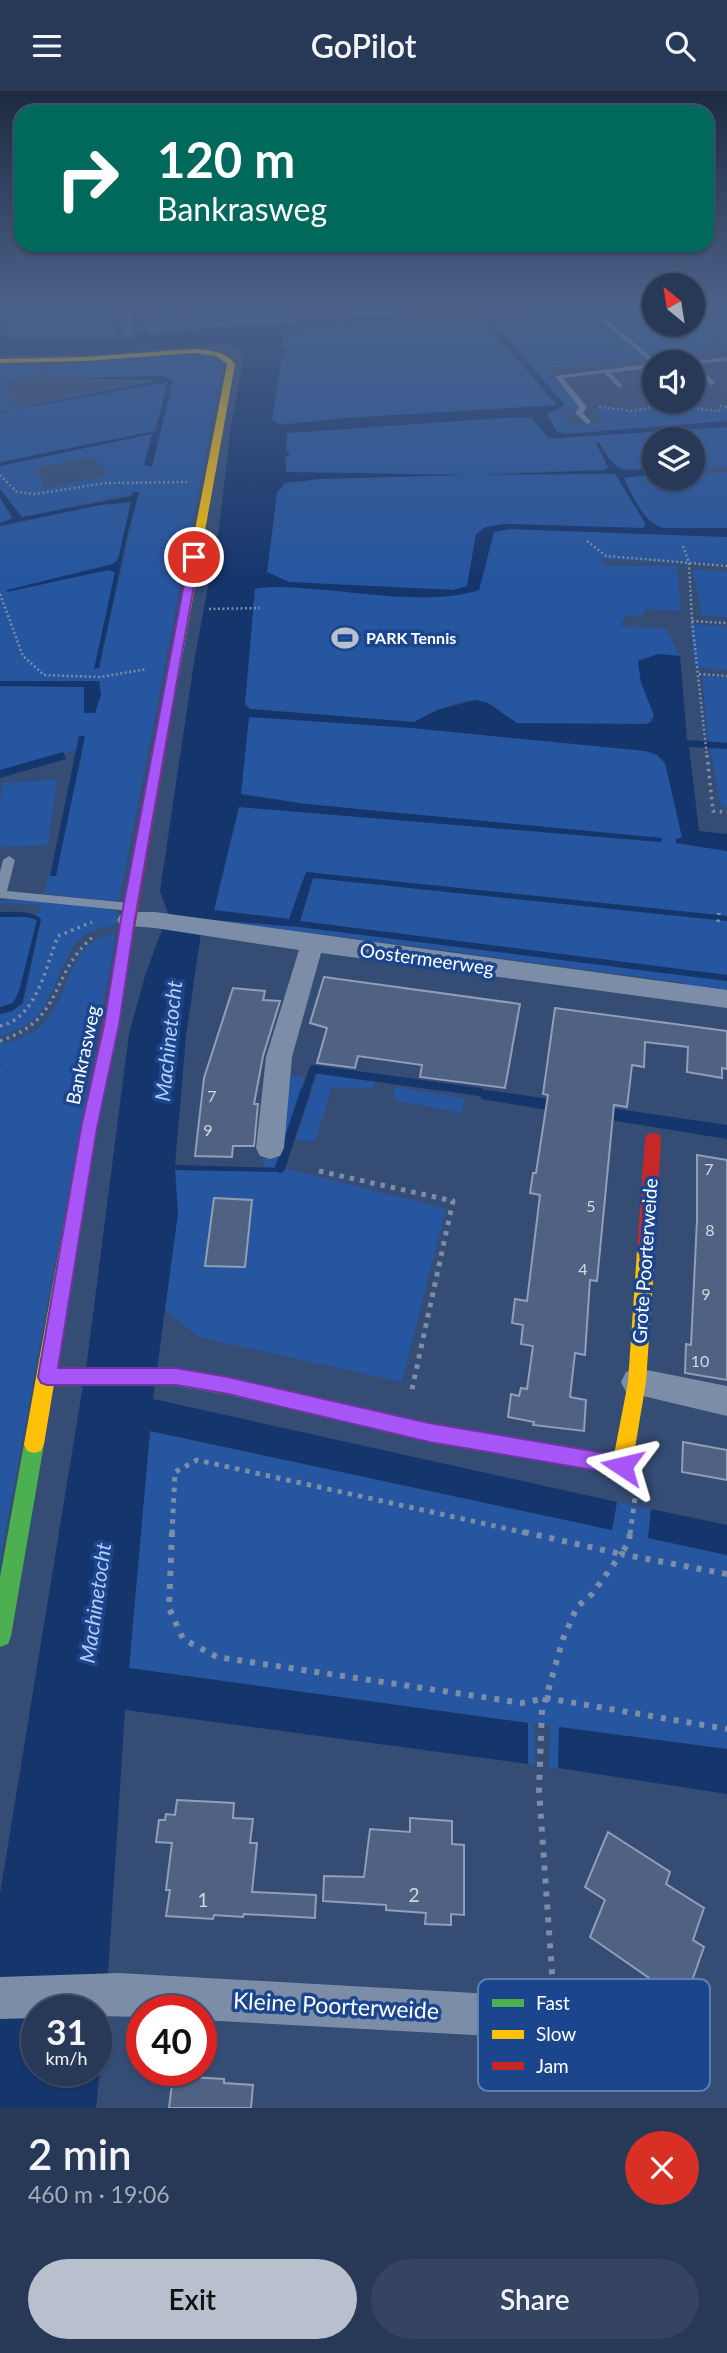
<!DOCTYPE html>
<meta charset="utf-8">
<style>
body{margin:0;font-family:Lato,sans-serif;background:#344461;color:#f1f3f6;height:100vh;display:flex;flex-direction:column;font-size:26px;white-space:nowrap}
*{box-sizing:border-box;margin:0}
p{font-size:23px;color:#a5acba}
.icon{flex:none;width:38px;height:38px;fill:none;stroke:currentColor;stroke-width:2;stroke-linecap:round;stroke-linejoin:round}
.map{position:relative;height:2017px;overflow:hidden}
.panel{display:flex;flex-direction:column;background:#283957;flex:1}
.panel>*{flex:none}
.top-card{position:absolute;left:14px;top:14px;width:700px;height:147px;border-radius:21px;box-shadow:0 2px 5px #0004,0 0 0 2px #44536d;background:#00695c;color:#fff;overflow:hidden}
.needle{width:46px;rotate:330deg}
.tools{position:absolute;left:642px;top:182px;display:grid;gap:14px}
.tools a{display:grid;place-items:center;width:63px;height:63px;border-radius:50%;background:#283957;box-shadow:0 2px 5px #0004,0 0 0 2px #44536d;font-size:35px}
.speed{position:absolute;left:21px;top:1904px;display:flex;gap:14px;font-size:35px;font-weight:700;text-align:center}
.speed>*{display:grid;place-content:center;width:91px;height:91px;border-radius:50%;background:#283957;box-shadow:0 2px 5px #0004,0 0 0 2px #44536d;line-height:1}
.speed small{font-size:18px;font-weight:400}
.speed .limit{border:10px solid #d22;background:#fff;color:#111}
.pin{position:absolute;display:grid;place-items:center;width:60px;height:60px;color:#fff;margin:-30px;border:4px solid #fff;border-radius:50%;box-shadow:0 2px 7px #0007}
.me{position:absolute;width:77px;margin:-38px;rotate:280deg;stroke-linejoin:round;filter:drop-shadow(0 0 5px #0008)}
.turn{display:flex;align-items:center;gap:24px;height:147px;padding:0 28px;font-size:32px}
.turn .icon{width:91px;height:91px;stroke-width:2.5}
.turn b{display:block;font-size:49px;line-height:60px}
.round{display:grid;place-items:center;flex:none;width:74px;height:74px;border-radius:37px;background:#344461}
.overview{display:flex;align-items:center;justify-content:space-between;height:119px;padding:0 28px}
h1{font-size:42px;font-weight:600;line-height:52px}
.action{display:flex;gap:14px;margin-top:auto;padding:14px 28px}
.action a{flex:1;height:80px;border-radius:42px;background:#b8c0ce;color:#111;font-size:28px;font-weight:600;line-height:80px;text-align:center}
.action a+a{background:#344461;color:#f1f3f6}
header{display:flex;justify-content:space-between;align-items:center;height:91px;padding:0 28px;background:#283957;font-size:32px;font-weight:600}
.map>svg:first-child{display:block}
</style>
<header><svg class="icon" aria-label="menu" viewBox="0 0 24 24"><path d="M4 6h16M4 12h16M4 18h16"/></svg>GoPilot<svg class="icon" aria-label="search" viewBox="0 0 24 24"><circle cx="10" cy="10" r="6"/><path d="M15 15l6 6"/></svg></header>
<div class="map">
<svg width="727" height="2017" viewBox="0 0 727 2017">
<rect width="100%" height="100%" fill="#354c74"/>
<!-- green -->
<g fill="#2656a0" fill-rule="evenodd">
<path d="M0 210H109L118 246 116 248H0Z"/>
<path d="M117 210H224L138 217 139 220 247 210H390L399 218 401 217 396 210H523L294 232H249L147 243 123 248Z"/>
<path d="M576 210H654V233L693 231 726 261 549 277 579 317 563 323 573 334 604 332 595 317 632 320 687 311 685 316 720 320 721 315 727 316V330L565 343 557 341 547 323 565 314 484 221Z"/>
<path d="M693 210H727V252L693 229Z"/>
<path d="M468 221 477 222 557 315 346 327 280 334 272 330 284 243 306 237Z"/>
<path d="M188 262 224 269 119 810 44 803 82 666 79 650 78 659 0 679V595L85 596 0 591V407L14 432 100 414 132 411 99 577 139 401 22 426 0 397V375L154 340 0 371V321L152 289 40 288 53 274ZM94 366 109 384 44 398 36 377Z"/>
<path d="M0 272 42 275C36 290 19 287 6 291L5 302 16 316 0 320Z"/>
<path d="M518 326 531 327 549 347 727 335V376L693 377V348H654V378L622 379 613 375 596 352 608 376 605 379 478 382 615 383 646 434 643 437 504 433 476 443 467 495 453 499 289 491 267 481 277 402 285 392 320 388 466 384 286 381 287 342Z"/>
<path d="M727 381V437H664C645 434 631 403 623 386L654 383V387H693V382Z"/>
<path d="M510 438 727 446V473L601 468 606 475H677L681 520 645 518 642 525 626 524 620 535 666 538 680 565 658 563 641 592 654 624 651 631C641 634 527 635 517 632 508 629 499 618 490 613 467 602 435 620 415 631L249 618 245 613 254 498C275 494 294 497 315 498 364 502 431 514 479 499L494 441Z"/>
<path d="M693 479 727 480V526L702 524Z"/>
<path d="M690 533 727 536V579L695 576Z"/>
<path d="M702 585 727 587V652L708 650Z"/>
<path d="M249 626 412 637 646 660 657 664 665 672 682 746 676 752 727 760V825L306 781 289 828 213 819 238 716 661 751 662 748 306 713 241 703Z"/>
<path d="M710 656 727 658V716L721 715Z"/>
<path d="M57 689 48 754 0 756V710L3 692Z"/>
<path d="M313 787 727 830V884L300 830Z"/>
<path d="M41 808 117 820V833C105 837 91 839 81 847 73 853 68 866 63 875 46 913 43 932 0 945V923L12 920 23 913 41 829 37 824 41 814 0 812V810Z"/>
<path d="M0 826H26L37 829 19 900 13 912 0 916Z"/>
<path d="M203 828 299 836 727 890V902L686 898 685 892 331 844 322 850Z"/>
<path d="M116 843 0 1469V976L3 975 0 971V953C15 950 28 945 40 936 73 909 64 848 116 843Z"/>
<path d="M318 982 376 991 373 998 332 996 315 1051 296 1048Z"/>
<path d="M282 984 304 986 290 1039 276 1076H265L262 1068H272Z"/>
<path d="M395 996 464 1007 461 1022 393 1009Z"/>
<path d="M284 1077 446 1118 402 1291 198 1246 165 1218 178 1122 175 1079 281 1081Z"/>
<path d="M150 1340 612 1439 617 1411 651 1418 649 1447 727 1464V1658L560 1636 558 1677H549L550 1634 534 1633 535 1674 528 1673V1632L129 1577Z"/>
</g>
<!-- water -->
<g fill="#15356d" fill-rule="evenodd">
<path d="M0 210H3V218L6 220H91L60 226 6 227 7 248H116L118 246 111 223 107 222 109 210H117L123 248 134 247 129 210H136L138 217 142 218 247 210 139 220 148 243C232 234 315 231 399 223 458 217 516 210 576 210L484 221 565 314 547 323 557 341 566 343 727 330V336L560 347H549L531 327 518 326 287 342 286 359 290 363 285 366 286 381 467 384 320 388 285 392 277 402 267 481 289 491 453 499 467 495 476 443 486 436 504 433 643 437 646 433 615 383 478 384 605 379 608 376 596 352H599C619 384 619 379 654 378V383L624 387C631 403 645 434 664 437H727V446L510 438 494 441 479 499C431 514 365 502 315 498 295 497 275 494 255 498L245 613 250 618 414 631 437 619 475 609 488 612 517 632 646 633 651 631 654 624 641 592 638 570 658 563 680 565 687 649 727 652V658L689 656 699 740 727 743V760L676 752V748L682 746 665 672 657 664 646 660 412 637 249 626 241 703 306 713 662 747 661 751 239 716 214 819 289 828 306 781 727 825V830L313 787 300 830 727 884V890L299 836 203 828 186 945 175 1074 284 1077 281 1081 175 1079 178 1122 153 1308 617 1411 612 1439 150 1340 129 1577 528 1632V1673L125 1619 105 1929 96 2017H0V1803L87 1270 129 943 145 885 168 822 160 800 195 565 219 437 231 335 245 260 237 255 218 254 102 263 0 265ZM468 221 477 222 557 314 346 327 280 334 272 329 282 265 287 259 283 257 284 243 306 237ZM37 1920H96V1979H37Z"/>
<path d="M163 285 173 290 152 376 144 374 152 343 0 375 1 371 155 340 168 291 0 321 161 289 49 287Z"/>
<path d="M0 398 22 426 132 405 133 401H139L128 441 99 577 94 578 115 481 108 479 7 501V499L113 473 118 468 131 411 100 414 0 435V432L13 427 0 407Z"/>
<path d="M0 590H99L101 604 95 622H84V596L0 595Z"/>
<path d="M79 645H85L56 785H50Z"/>
<path d="M63 661 66 668 0 687V679Z"/>
<path d="M0 821C13 821 31 819 41 828L22 913 12 920 0 923V916L13 912 19 900 37 829 26 826H0Z"/>
<path d="M487 999 727 1034V1048L481 1008 480 1001Z"/>
<path d="M651 1418 727 1434V1464L648 1447Z"/>
<path d="M559 1636 727 1658V1703L558 1677Z"/>
</g>
<g fill="none" stroke-linecap="round" stroke-linejoin="round">
<!-- stream-far2 -->
<path stroke="#15356d" stroke-width="4.5" d="M281 220 389 210"/>
<!-- stream-far1 -->
<path stroke="#15356d" stroke-width="8" d="M305 1003 313 978 480 1001"/>
<!-- stream -->
<path stroke="#15356d" stroke-width="10" d="M280 1077 305 1001"/>
</g>
<!-- building -->
<g fill="#4f6283" stroke="#919eb5" stroke-width="2">
<path d="M324 886 520 913 505 997 420 986 422 974 358 965 355 977 317 972 327 937 310 932Z"/>
<path d="M233 897 265 900 263 909 280 910 263 965 254 1013H258L254 1055H233L232 1066 195 1065 204 987Z"/>
<path d="M555 917 727 940V978L722 977V987L687 981 688 956 645 951 644 976 632 974 627 1016 614 1014 597 1190 590 1189 585 1264 575 1262 570 1306 586 1309 584 1340 533 1334 534 1331 508 1326 511 1303 519 1305 521 1297 527 1298 533 1255 521 1253 523 1234 512 1232 515 1208 527 1210 540 1104 530 1102 533 1082H536L548 1004 543 1003Z"/>
<path d="M697 1064 727 1069V1289L685 1282 686 1253 691 1254 697 1129Z"/>
<path d="M214 1107 252 1109 245 1176 205 1175Z"/>
<path d="M683 1351 727 1359V1389L682 1381Z"/>
<path d="M177 1709 234 1712 233 1727 253 1728 250 1752H257L252 1801 316 1804 315 1827 244 1823 243 1826 214 1824 213 1828 166 1825 170 1799H166L172 1752 156 1751 159 1729H165L166 1723 175 1724Z"/>
<path d="M410 1727 452 1730V1753L464 1754V1824L451 1823V1834L425 1833 426 1822 386 1819V1814L323 1810 324 1785 364 1786 370 1738 410 1741Z"/>
<path d="M608 1741 670 1781 666 1793 704 1817 693 1849 704 1856 678 1929 643 1905 649 1887 590 1846 605 1809 585 1796Z"/>
<path d="M173 1985 224 1988V1992L253 1994 251 2017H169Z"/>
</g>
<g fill="none" stroke-linecap="round" stroke-linejoin="round">
<!-- path-far3 -->
<g stroke="#7c8da7" stroke-width="2.5" stroke-dasharray="2 2.5" stroke-linecap="butt">
<path d="M120 210 128 243"/>
<path d="M193 212 201 234"/>
<path d="M128 240 403 220 499 210"/>
<path d="M599 316 633 320 665 313 719 320 721 315 727 316"/>
<path d="M0 384 17 401 36 403 106 392 187 391"/>
<path d="M587 450 606 465 727 475"/>
<path d="M683 455 689 472 692 530 707 666"/>
<path d="M0 503 23 565 44 584 100 586 147 578"/>
<path d="M209 518 260 517"/>
<path d="M692 530 727 532"/>
<path d="M699 583 727 585"/>
</g>
<!-- path-far2 -->
<g stroke="#7c8da7" stroke-width="3.5" stroke-dasharray="2.5 4.5" stroke-linecap="butt">
<path d="M707 664 713 720 727 721"/>
<path d="M718 831 719 822"/>
<path d="M0 935C37 927 45 877 58 845L92 831"/>
<path d="M0 950C66 928 48 883 95 844"/>
</g>
<!-- path-far1 -->
<g stroke="#7c8da7" stroke-width="5" stroke-dasharray="4.5 6" stroke-linecap="butt">
<path d="M319 1080 453 1110 411 1303"/>
<path d="M172 1443 175 1381 197 1369 531 1443"/>
<path d="M630 1443 635 1407"/>
</g>
<!-- path -->
<g stroke="#7c8da7" stroke-width="6" stroke-dasharray="5 8" stroke-linecap="butt">
<path d="M172 1441 169 1517 183 1548 217 1566 522 1612 546 1607 542 1618 539 1699 553 1896"/>
<path d="M524 1441 621 1463 629 1451 630 1441"/>
<path d="M727 1483 621 1463 592 1503 577 1516 563 1548 546 1607 727 1638"/>
</g>
<!-- lane -->
<g fill="#7c8da7" fill-rule="evenodd">
<path d="M603 229H607L657 271 652 272 603 231Z"/>
<path d="M727 266V270L697 273 715 292 711 294 693 277V271H690Z"/>
<path d="M650 273 654 276V282L648 277 611 282 623 295 619 297 604 282 563 287 587 316 583 322 591 331 587 333 575 322 579 316 555 285Z"/>
<path d="M9 765 15 769 7 800 130 812 136 816 130 820 0 807V781L3 769Z"/>
</g>
<!-- street -->
<g fill="#7c8da7" fill-rule="evenodd">
<path d="M128 821H155L727 899V917L321 862 292 966 284 1057 280 1065 270 1068 260 1065 256 1057 266 966 299 859 155 837 120 834 117 829 120 824Z"/>
<path d="M637 1277 727 1295V1325L626 1301 621 1291 626 1281Z"/>
<path d="M119 1882 546 1906 561 1912 567 1927 561 1942 546 1948 201 1929V1920H142V1926L96 1925V1920H37V1927L0 1928V1886Z"/>
</g>
<!-- fast -->
<g fill="#4caf50" fill-rule="evenodd">
<path d="M47 1277H176L228 1286 429 1332 572 1357 579 1359 582 1366 579 1373 572 1375 429 1350 228 1304 176 1295H47L40 1292 38 1286 40 1280Z"/>
<path d="M34 1344 41 1346 44 1353 11 1545 8 1553 0 1556V1486L24 1353 27 1346Z"/>
</g>
<!-- slow -->
<g fill="#ffc107" fill-rule="evenodd">
<path d="M194 258C210 260 225 259 235 273L179 584 173 587 167 584 227 273 216 265 194 262 85 270 0 272V268L85 266Z"/>
<path d="M104 963 112 969 97 1037 44 1353 41 1360 34 1362 27 1360 24 1353 81 1037 96 969Z"/>
<path d="M646 1153 652 1155 655 1160 646 1291 632 1375 629 1382 622 1384 572 1375 565 1373 562 1366 565 1359 572 1357 614 1364 628 1291 637 1160 640 1155Z"/>
</g>
<!-- jam -->
<g fill="#c62828" fill-rule="evenodd">
<path d="M173 581 179 584 112 969 104 975 96 969 167 584Z"/>
<path d="M653 1042 659 1043 661 1048 655 1160 652 1165 646 1167 640 1165 637 1160 645 1048 647 1043Z"/>
</g>
</g>
<!-- sky -->
<linearGradient id="sky" x2="0" y2="1"><stop stop-color="#1d2a40"/><stop offset="0.43" stop-color="#4b6188"/><stop offset="1" stop-color="#4b6188" stop-opacity="0"/></linearGradient>
<rect width="727" height="492" fill="url(#sky)"/>
<!-- route -->
<path fill="#a855f7" stroke="#6d37a1" stroke-width="2" d="M194 463 199 466 135 828 119 934 97 1037 58 1277H176L228 1286 429 1332 622 1365 629 1368 632 1375 629 1381 622 1384 429 1351 228 1303 176 1294H47L41 1292 38 1286 81 1037 104 934 121 828 189 466Z"/>
<!-- icons -->
<defs>
<symbol id="stadium-bare" viewBox="-9 -9 18 18"><path d="M0-5a6.5 5 0 1 0 0 10a6.5 5 0 1 0 0-10ZM-3.5-1.8h7v3.6h-7Z" fill="#b8c0ce" stroke="#1b468e" stroke-width="2.5" paint-order="stroke"/></symbol>
</defs>
<g fill-rule="evenodd">
<use href="#stadium-bare" x="326" y="528" width="38" height="38"/>
</g>
<g text-anchor="middle" stroke-width="7" stroke-linejoin="round" paint-order="stroke">
<!-- far-poi labels -->
<g font-size="16" font-weight="bold" fill="#fff" stroke="#1b468e" text-anchor="start">
<text x="366" y="553">PARK Tennis</text>
</g>
<!-- number labels -->
<g font-size="16" fill="#d3d8e0">
<text x="212" y="1011">7</text>
<text x="208" y="1045">9</text>
<text x="709" y="1084">7</text>
<text x="591" y="1121">5</text>
<text x="710" y="1145">8</text>
<text x="583" y="1184">4</text>
<text x="706" y="1209">9</text>
<text x="700" y="1276">10</text>
</g>
<!-- street labels -->
<g font-size="19" fill="#fff" stroke="#1b468e">
<text transform="translate(427 868) rotate(8)" y="7">Oostermeerweg</text>
<text transform="translate(83 964) rotate(-78)" y="7">Bankrasweg</text>
<text transform="translate(645 1170) rotate(-86)" y="7">Grote Poorterweide</text>
</g>
<!-- near-number labels -->
<g font-size="19" fill="#d3d8e0">
<text x="414" y="1811">2</text>
<text x="203" y="1816">1</text>
</g>
<!-- water labels -->
<g font-size="21" font-style="italic" fill="#b3cdf5" stroke="#1b468e">
<text transform="translate(169 950) rotate(-84)" y="7">Machinetocht</text>
<text transform="translate(96 1512) rotate(-82)" y="7">Machinetocht</text>
</g>
<!-- near-street labels -->
<g font-size="23" fill="#fff" stroke="#1b468e">
<text transform="translate(336 1915) rotate(3)" y="8">Kleine Poorterweide</text>
</g>
</g>
<!-- legend -->
<rect x="478" y="1888" width="232" height="112" rx="10" fill="#1b468e" stroke="#5f7eb0" stroke-width="2"/>
<rect x="492" y="1908" width="32" height="8" fill="#4caf50"/>
<rect x="492" y="1939" width="32" height="9" fill="#ffc107"/>
<rect x="492" y="1971" width="32" height="8" fill="#c62828"/>
<g font-size="19" fill="#fff">
<text x="536" y="1919">Fast</text>
<text x="536" y="1950">Slow</text>
<text x="536" y="1982">Jam</text>
</g>
</svg>
<div class="tools">
<a><svg class="needle" viewBox="-14 -14 28 28"><path d="M0-13l5 13h-10z" fill="#e53935"/><path d="M0 13l5-13h-10z" fill="#a5acba"/></svg></a>
<a><svg class="icon" aria-label="sound" viewBox="0 0 24 24"><path d="M4 9h4l5-4v14l-5-4H4zM17 9q2 3 0 6"/></svg></a>
<a><svg class="icon" aria-label="layers" viewBox="0 0 24 24"><path d="M12 4l9 5-9 5-9-5zM3 14l9 5 9-5"/></svg></a>
</div>
<div class="speed"><div>31<small>km/h</small></div><div class="limit">40</div></div>
<div class="pin" style="left:194px;top:466px;background:#d93025"><svg class="icon" aria-label="arrive" viewBox="0 0 24 24"><path d="M6 21V4h12l-3 4 3 4H6"/></svg></div>
<svg class="me" style="left:622px;top:1375px" viewBox="-20 -20 40 40"><path d="M0-17L14 15 0 8-14 15z" fill="#a855f7" stroke="#fff" stroke-width="4"/></svg>
<div class="top-card">
<div class="turn"><svg class="icon" aria-label="right" viewBox="0 0 24 24"><path d="M7 20v-9h11M14 6l5 5-5 5"/></svg><div><b>120 m</b>Bankrasweg</div></div>
</div>
</div>
<section class="panel">
<div class="overview"><div><h1>2 min</h1><p>460 m · 19:06</p></div><a class="round" style="background:#d93025;color:#fff"><svg class="icon" aria-label="close" viewBox="0 0 24 24"><path d="M6 6l12 12M18 6L6 18"/></svg></a></div>
<div class="action"><a>Exit</a><a>Share</a></div>
</section>
